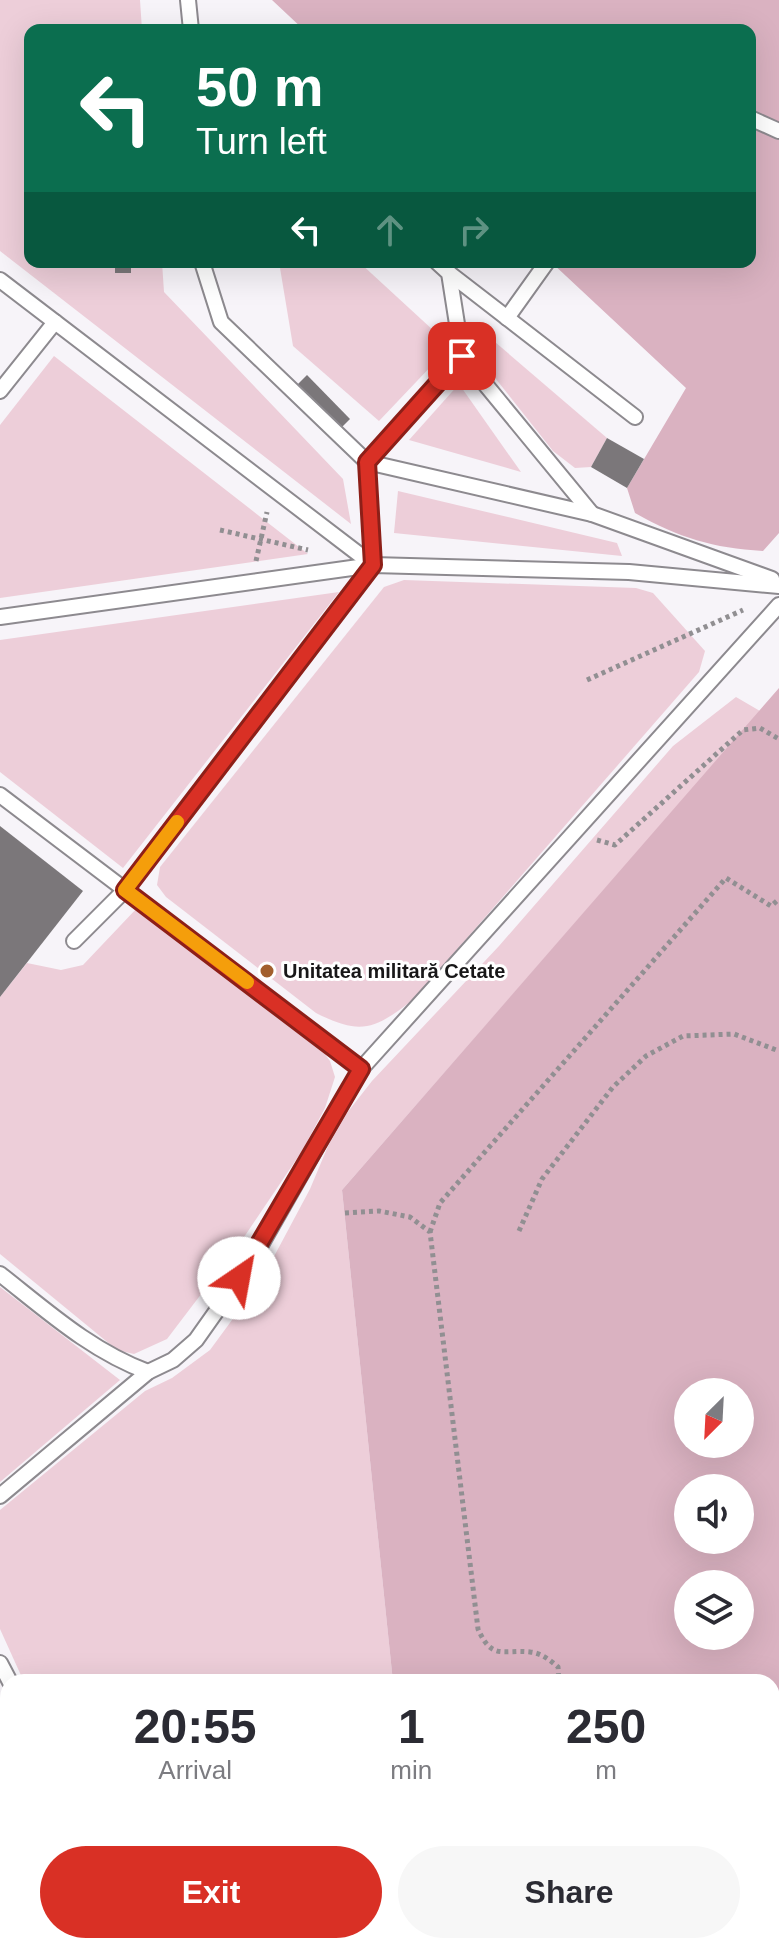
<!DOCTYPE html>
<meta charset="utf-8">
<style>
body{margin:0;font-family:Helvetica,sans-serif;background:#f7f7f7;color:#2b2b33;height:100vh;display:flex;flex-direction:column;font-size:30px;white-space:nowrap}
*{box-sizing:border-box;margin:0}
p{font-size:26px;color:#7c7c81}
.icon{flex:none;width:44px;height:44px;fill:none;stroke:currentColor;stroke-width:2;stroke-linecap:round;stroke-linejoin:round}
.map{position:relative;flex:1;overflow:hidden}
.details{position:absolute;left:0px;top:1674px;width:780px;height:280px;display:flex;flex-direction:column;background:#fff;border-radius:24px 24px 0 0;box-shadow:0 8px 32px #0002}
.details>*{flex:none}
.top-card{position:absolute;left:24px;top:24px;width:732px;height:244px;border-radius:16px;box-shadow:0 8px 32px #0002;background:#0b6e4f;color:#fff;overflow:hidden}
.needle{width:52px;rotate:204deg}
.controls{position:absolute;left:674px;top:1378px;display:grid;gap:16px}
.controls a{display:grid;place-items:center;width:80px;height:80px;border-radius:50%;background:#fff;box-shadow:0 8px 32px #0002;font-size:40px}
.pin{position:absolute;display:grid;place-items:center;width:68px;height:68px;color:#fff;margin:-34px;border-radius:16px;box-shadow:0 4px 12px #0006}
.me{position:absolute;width:88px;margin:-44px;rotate:33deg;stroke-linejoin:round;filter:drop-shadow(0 0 6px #0008)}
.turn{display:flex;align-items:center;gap:28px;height:168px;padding:0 40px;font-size:36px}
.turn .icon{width:104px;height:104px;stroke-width:2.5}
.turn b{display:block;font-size:56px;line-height:68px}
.lanes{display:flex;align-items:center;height:76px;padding:0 40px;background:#0003;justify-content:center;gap:40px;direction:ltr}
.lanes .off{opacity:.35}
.eta{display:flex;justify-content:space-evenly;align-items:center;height:136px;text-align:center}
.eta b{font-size:48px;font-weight:600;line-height:56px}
.action{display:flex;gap:16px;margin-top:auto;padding:16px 40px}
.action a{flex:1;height:92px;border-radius:48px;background:#d93025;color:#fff;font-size:32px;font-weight:600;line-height:92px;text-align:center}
.action a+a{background:#f7f7f7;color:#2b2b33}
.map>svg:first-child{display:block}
</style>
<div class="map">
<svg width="779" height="1954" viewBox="0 0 779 1954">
<rect width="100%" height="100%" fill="#f7f4f9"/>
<!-- green -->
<g fill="#edced9">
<path d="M0 0H140L142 30H30V262H115L116 273H130L131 262H162L164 292 343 479 351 524 0 251Z"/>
<path d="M279 262H359L434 331 442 346 436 361 379 421 293 346Z"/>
<path d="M495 342 607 438 591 467 575 468 553 451 480 359Z"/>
<path d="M54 356 308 554 0 598V425Z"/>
<path d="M459 384 521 472 409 440Z"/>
<path d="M398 491 617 543 622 556 394 533Z"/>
<path d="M404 580 636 588 653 593 705 651 699 672 413 1000C374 1029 362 1036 316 1013L166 897 157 885 160 867 384 587Z"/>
<path d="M339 592 123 868 0 772V640Z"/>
<path d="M736 697 760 711 342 1190 393 1682H24L0 1629V1510L145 1391 172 1378 210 1350 262 1279 310 1189 336 1127 372 1081 499 946 673 746Z"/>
<path d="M138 907 318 1045 330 1061 335 1077 325 1108 302 1151 240 1243 167 1339 134 1354 117 1350 0 1254V997L27 963 61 970 83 965Z"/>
<path d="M0 1287 120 1380 0 1482Z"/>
</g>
<!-- forest -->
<g fill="#dab2c1" fill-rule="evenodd">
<path d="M272 0H779V533L763 551C713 548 679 538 635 513L627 488 686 388 551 262H750V30H304Z"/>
<path d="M779 688V1954H0V1775L8 1777V1946H772V1682H393L342 1190ZM740 1392V1444H688V1392ZM688 1488H740V1540H688ZM740 1584V1636H688V1584Z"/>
</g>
<!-- building -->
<g fill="#7b777a">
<rect x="115" y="262" width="16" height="11"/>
<path d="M307 375 350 419 337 432 294 388Z"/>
<path d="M607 438 644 459 627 488 591 467Z"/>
<path d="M0 826 83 891 0 997Z"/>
</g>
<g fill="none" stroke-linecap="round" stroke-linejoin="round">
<defs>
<g id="service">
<path d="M188 0 191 30"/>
<path d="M750 118 779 131"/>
<path d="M202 262 221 322 367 462 592 514 772 579"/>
<path d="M437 262 449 273 462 356"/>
<path d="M449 273 635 417"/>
<path d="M0 280 373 565"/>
<path d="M507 318 547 262"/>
<path d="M0 391 55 322"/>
<path d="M0 617 373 565 629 572 779 586"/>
<path d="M0 795 361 1069"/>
<path d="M74 941 125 890 373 565 367 462 462 356 592 514"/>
<path d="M0 1274C47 1311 91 1351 148 1372"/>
<path d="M0 1496 148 1372 173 1360 196 1340 225 1299 254 1257 361 1069 779 605"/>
<path d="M0 1663 10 1682"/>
</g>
</defs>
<!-- service casing -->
<use href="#service" stroke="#8d8a8f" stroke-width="18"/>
<!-- path -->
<g stroke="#918f92" stroke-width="5" stroke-dasharray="4 4" stroke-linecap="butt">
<path d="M220 530 308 550"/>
<path d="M256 561 267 512"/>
<path d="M587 680 743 610"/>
<path d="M597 840 615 845 743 730 760 728 779 739"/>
<path d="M345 1213 379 1211 410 1217 430 1232 478 1629C492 1661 503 1649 530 1652 541 1653 550 1660 558 1667L559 1682"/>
<path d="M519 1231 542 1179 613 1087 646 1056 683 1036 734 1034 779 1051"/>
<path d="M430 1232 440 1203 726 878 771 906 779 899"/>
</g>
<!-- service -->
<use href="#service" stroke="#fff" stroke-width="14"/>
</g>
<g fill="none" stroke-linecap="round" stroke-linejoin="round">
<defs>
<path id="route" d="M239 1278 361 1069 125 890 373 565 367 462 462 356"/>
</defs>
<!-- route casing -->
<use href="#route" stroke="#8d1f18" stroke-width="20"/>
<!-- route -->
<use href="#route" stroke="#d93025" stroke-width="14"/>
<!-- slow -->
<path stroke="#f59e0b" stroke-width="14" d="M177 822 125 890 247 982"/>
</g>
<!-- markers -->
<circle fill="#a25f2d" stroke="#fff" stroke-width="3" cx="267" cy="971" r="8"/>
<g text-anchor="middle" stroke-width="6" stroke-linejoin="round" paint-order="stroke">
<!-- poi labels -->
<g font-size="20" font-weight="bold" fill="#181718" stroke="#fff" text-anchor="start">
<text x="283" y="978">Unitatea militară Cetate</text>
</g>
</g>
</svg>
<div class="controls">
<a><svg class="needle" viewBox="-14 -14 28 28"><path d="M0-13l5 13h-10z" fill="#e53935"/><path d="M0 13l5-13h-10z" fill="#7c7c81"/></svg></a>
<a><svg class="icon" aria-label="sound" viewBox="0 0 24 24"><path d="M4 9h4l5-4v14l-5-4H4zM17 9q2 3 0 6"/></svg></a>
<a><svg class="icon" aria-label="layers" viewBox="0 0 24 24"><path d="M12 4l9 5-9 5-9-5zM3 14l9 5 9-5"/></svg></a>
</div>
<div class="pin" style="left:462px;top:356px;background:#d93025"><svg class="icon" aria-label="arrive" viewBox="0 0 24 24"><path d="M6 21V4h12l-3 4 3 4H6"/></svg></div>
<svg class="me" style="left:239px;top:1278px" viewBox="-20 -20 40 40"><circle r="19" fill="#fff"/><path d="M0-13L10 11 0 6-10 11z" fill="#d93025"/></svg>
<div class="top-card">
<div class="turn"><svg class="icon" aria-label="left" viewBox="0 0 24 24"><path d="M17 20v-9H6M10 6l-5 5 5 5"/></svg><div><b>50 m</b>Turn left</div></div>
<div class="lanes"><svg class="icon" aria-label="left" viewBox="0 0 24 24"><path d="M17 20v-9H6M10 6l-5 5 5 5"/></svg><svg class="icon off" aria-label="ahead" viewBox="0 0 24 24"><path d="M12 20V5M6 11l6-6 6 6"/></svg><svg class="icon off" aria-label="right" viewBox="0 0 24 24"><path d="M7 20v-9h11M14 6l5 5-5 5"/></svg></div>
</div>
<section class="details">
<div class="eta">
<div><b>20:55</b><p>Arrival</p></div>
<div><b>1</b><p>min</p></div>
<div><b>250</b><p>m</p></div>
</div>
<div class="action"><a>Exit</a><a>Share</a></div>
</section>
</div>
